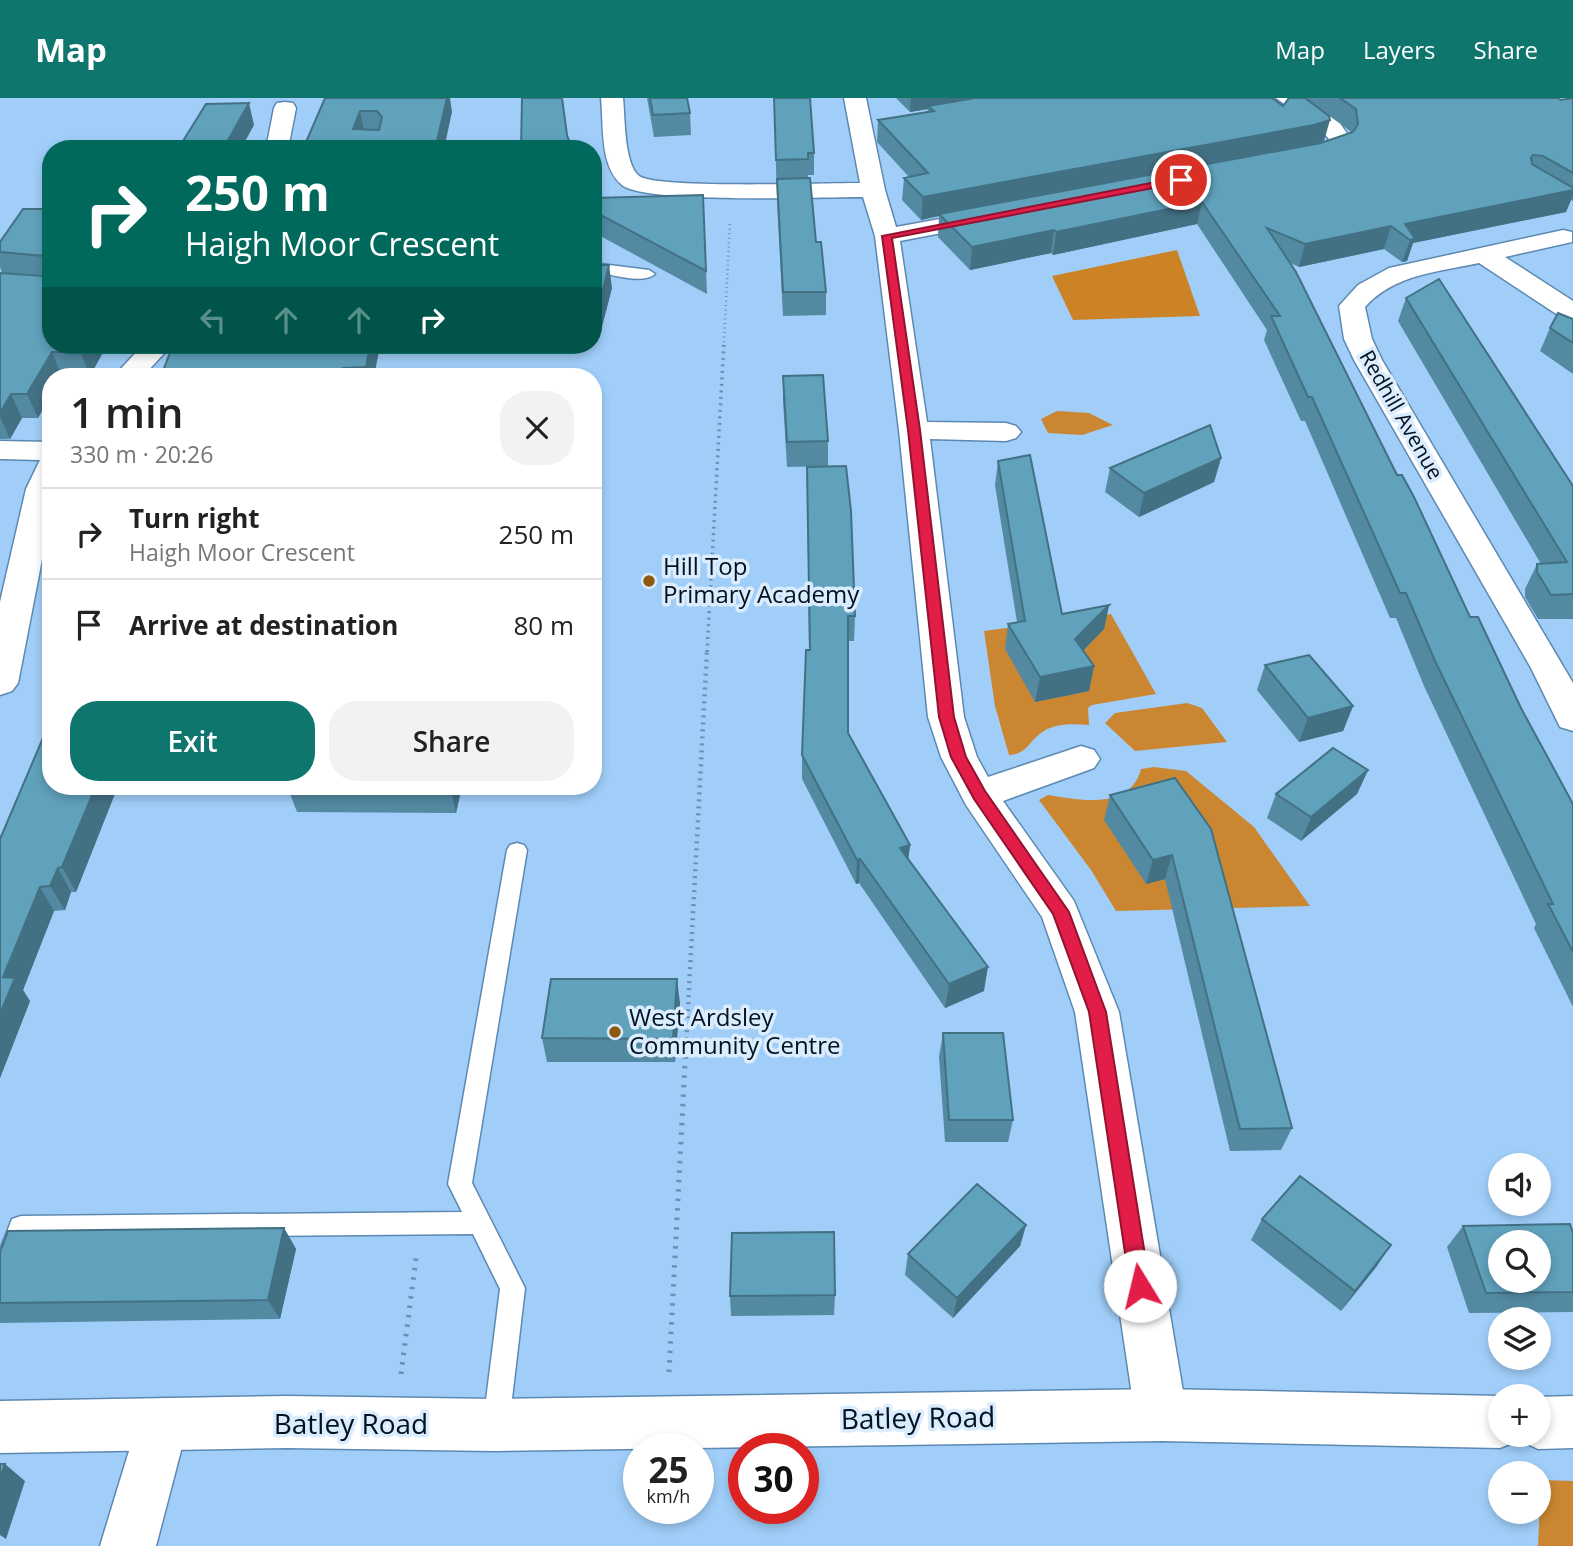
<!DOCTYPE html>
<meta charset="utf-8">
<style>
body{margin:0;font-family:"Open Sans",sans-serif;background:#f2f2f2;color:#222;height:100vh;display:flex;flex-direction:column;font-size:26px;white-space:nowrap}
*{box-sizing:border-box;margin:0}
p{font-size:23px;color:#767676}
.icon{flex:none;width:38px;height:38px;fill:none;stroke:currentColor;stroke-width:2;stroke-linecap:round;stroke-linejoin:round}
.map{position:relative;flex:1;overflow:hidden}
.sheet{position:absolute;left:42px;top:270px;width:560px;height:427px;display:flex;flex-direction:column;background:#fff;border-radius:28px;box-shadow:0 4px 10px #0003}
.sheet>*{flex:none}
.top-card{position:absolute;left:42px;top:42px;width:560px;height:214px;border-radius:28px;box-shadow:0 4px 10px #0003;background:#00695c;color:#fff;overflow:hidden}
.fabs{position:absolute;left:1488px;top:1055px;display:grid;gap:14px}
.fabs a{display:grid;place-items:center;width:63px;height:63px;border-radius:50%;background:#fff;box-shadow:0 4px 10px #0003;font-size:35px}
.speed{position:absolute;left:623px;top:1335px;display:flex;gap:14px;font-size:35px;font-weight:700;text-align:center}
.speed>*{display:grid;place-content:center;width:91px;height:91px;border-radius:50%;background:#fff;box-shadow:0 4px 10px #0003;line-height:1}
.speed small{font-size:18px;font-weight:400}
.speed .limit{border:10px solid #d22;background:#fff;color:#111}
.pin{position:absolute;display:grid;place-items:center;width:60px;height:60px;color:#fff;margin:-30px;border:4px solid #fff;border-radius:50%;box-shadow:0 2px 7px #0007}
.me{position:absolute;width:77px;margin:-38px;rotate:351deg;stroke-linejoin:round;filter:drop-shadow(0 0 5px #0008)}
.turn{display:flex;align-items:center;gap:24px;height:147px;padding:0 28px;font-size:32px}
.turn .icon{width:91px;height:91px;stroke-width:2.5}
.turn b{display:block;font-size:49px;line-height:60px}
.lanes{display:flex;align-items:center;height:66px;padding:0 28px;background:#0003;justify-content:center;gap:35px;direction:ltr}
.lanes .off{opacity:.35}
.round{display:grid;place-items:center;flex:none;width:74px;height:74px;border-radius:28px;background:#f2f2f2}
.overview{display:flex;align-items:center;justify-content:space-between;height:119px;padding:0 28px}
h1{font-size:42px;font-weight:600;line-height:52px}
.primary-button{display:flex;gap:14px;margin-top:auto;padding:14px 28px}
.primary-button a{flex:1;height:80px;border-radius:28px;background:#0f766e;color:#fff;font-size:28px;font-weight:600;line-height:80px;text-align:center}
.primary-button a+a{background:#f2f2f2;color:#222}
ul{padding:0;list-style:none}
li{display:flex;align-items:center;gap:21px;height:91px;padding:0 28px;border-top:2px solid #e0e0e0}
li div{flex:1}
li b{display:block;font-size:26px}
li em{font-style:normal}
header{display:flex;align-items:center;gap:42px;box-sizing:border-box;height:98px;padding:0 35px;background:#0f766e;color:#fff}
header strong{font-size:33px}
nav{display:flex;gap:38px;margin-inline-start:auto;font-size:24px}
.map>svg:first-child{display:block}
</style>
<header>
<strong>Map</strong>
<nav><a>Map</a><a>Layers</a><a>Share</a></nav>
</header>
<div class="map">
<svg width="1573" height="1448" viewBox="0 0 1573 1448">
<rect width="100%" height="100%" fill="#a0cef9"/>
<!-- green -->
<g fill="#cb8632">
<path d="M1057 313 1089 315 1113 327 1082 337 1048 335 1041 321Z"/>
<path d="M1111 516 1156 596 1092 607 1088 610 1089 627C1074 626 1057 625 1044 633 1030 641 1027 657 1009 657L995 608 984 533Z"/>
<path d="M1187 605 1202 610 1227 644 1135 653 1105 625 1115 615Z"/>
<path d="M1154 669 1186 673 1254 729 1310 808 1116 813 1091 772 1039 702 1048 697C1079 702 1130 713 1141 671Z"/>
<path d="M1541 1382 1573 1383V1448H1538Z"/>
</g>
<!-- forest -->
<path fill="#cc8326" d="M1177 152 1200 218 1073 222 1052 178Z"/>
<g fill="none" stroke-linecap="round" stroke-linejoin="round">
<defs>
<g id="service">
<path d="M593 165 649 172 655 176C642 187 610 176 593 173Z"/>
<path d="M517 745 524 747 527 752 472 1085 525 1190 509 1326 505 1335 496 1339 487 1335 483 1326 500 1191 473 1136 29 1140 9 1191 0 1195V1152L12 1121 21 1118 462 1114 448 1086 507 752 510 747Z"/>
</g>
<g id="minor">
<path d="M601 0H623C625 19 624 66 639 78 656 91 827 85 860 85L844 0H866L885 92 896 129 989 112 998 114 1001 119 998 124 989 126 900 143 927 324 1006 325 1016 328 1021 334 1016 340 1006 343 930 341 964 619 977 659 988 679 1081 648 1094 652 1100 661 1094 670 1003 703 1074 803 1119 914 1187 1317 1180 1336 1161 1343 1142 1336 1135 1317 1075 914 1042 819 966 707 941 659 928 619 899 332 875 138 863 99C823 99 645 106 622 87 599 68 604 27 601 0Z"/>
<path d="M1276 0H1301L1339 24 1351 41C1346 61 1309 69 1291 65L1288 60 1291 55 1323 48 1329 41 1323 34Z"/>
<path d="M285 4 293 5 296 10 288 51H266L274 10 277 5Z"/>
<path d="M1563 132 1572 134V144L1505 159 1573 203V223L1564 221 1479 165C1439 174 1394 176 1365 209L1372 241 1382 262 1573 585V633L1560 629 1531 570 1354 262 1344 241 1339 208 1358 187 1389 170Z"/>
<path d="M143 247H172L143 278H114Z"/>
<path d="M0 343 51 344V415L18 585 12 593 0 597V504L26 391 40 362 0 361Z"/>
<path d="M162 1300 181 1307 188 1326 156 1448H100L143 1307Z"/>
</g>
<path id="tertiary" d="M1161 1291 1500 1298H1502H1500V1337H1538V1299L1573 1298V1350L1538 1351 1519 1342 1500 1350 1161 1343 495 1353 287 1350 0 1355V1303L287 1298 495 1301Z"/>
</defs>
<!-- service casing -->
<use href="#service" stroke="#5d89b1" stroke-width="3"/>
<!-- minor casing -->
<use href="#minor" stroke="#5d89b1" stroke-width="3"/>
<!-- tertiary casing -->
<use href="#tertiary" stroke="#5d89b1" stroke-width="3"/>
<!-- path-far3 -->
<path stroke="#6c90b2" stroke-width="2.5" stroke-dasharray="1 3.5" stroke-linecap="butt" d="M724 244 730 123"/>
<!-- path-far2 -->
<path stroke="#6c90b2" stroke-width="3.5" stroke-dasharray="2 4.5" stroke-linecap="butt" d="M707 554 724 243"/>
<!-- path-far1 -->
<path stroke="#6c90b2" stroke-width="4.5" stroke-dasharray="2 5" stroke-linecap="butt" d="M686 948 707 552"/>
<!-- path -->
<g stroke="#6c90b2" stroke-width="5" stroke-dasharray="2.5 7" stroke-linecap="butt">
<path d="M669 1274 686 946"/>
<path d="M401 1276 416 1160"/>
</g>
<!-- service -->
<use href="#service" fill="#fff" fill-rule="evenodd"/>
<!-- minor -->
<use href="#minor" fill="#fff" fill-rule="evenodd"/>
<!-- tertiary -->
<use href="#tertiary" fill="#fff" fill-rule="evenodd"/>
</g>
<!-- wall -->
<g fill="#538aa2">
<path d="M325 0 452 14 303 51Z"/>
<path d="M647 0H687L690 15 691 37 654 39Z"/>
<path d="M774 0 814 55V77H808V80L816 144 826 194V217L783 218 777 103Z"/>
<path d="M896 0H1272L1324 43 1317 46 1350 35V33L1305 0H1558L1561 2 1573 0V103L1571 102 1566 114 1413 145 1407 163 1402 164 1384 151 1299 169 1290 165 1470 519 1573 706V909L1534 830 1536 826 1424 588 1396 520H1390L1305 323H1301L1264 242 1267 232 1197 126 1053 157 1051 155 970 172 938 139 939 118 921 122 902 102 904 80 909 79 877 44 878 22 927 14 928 11 910 14Z"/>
<path d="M703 97 707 196 593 134V100Z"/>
<path d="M51 111V247H107L90 278H51L38 320H22L10 341H0V175H2L0 169V144Z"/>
<path d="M593 167 612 190 601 232H593Z"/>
<path d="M1406 200 1573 388V521H1538L1525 499V491L1537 466H1541L1398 223Z"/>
<path d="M1573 221V276L1540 253 1550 230Z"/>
<path d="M380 247 374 278H161Z"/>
<path d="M783 278 828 343V368L787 369 783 302Z"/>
<path d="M1221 360 1214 384 1139 419 1105 394 1110 370Z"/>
<path d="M998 363 1062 516 1109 507 1104 531 1083 553 1094 568 1089 593 1035 604 1005 551 1008 526 1017 524 995 387Z"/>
<path d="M807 369 855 518 854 543H848V635L910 747 908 761 984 893 945 910 859 785 856 786 802 681V657L809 552Z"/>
<path d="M1265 567 1353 608 1343 633 1299 644 1257 592Z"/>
<path d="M1368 672 1357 696 1301 743 1267 720 1276 696Z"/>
<path d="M1175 680 1292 1030 1281 1052 1230 1053 1165 781 1146 786 1104 722 1110 697Z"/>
<path d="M51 688H118L76 794H71L65 812 54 813 23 892 30 903 0 980V741Z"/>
<path d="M287 688H462L456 715 297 714Z"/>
<path d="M680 905 675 964H547L542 940Z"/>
<path d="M943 935 1013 1022 1008 1044H945L939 959Z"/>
<path d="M1262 1121 1377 1168 1341 1213 1251 1142Z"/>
<path d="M1026 1127 1020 1148 953 1220 905 1177 908 1156Z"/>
<path d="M1463 1128 1573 1135V1214L1469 1215 1447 1149Z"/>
<path d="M284 1130 296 1151 280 1221 0 1225V1154Z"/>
<path d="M835 1197 834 1217 731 1218 730 1198Z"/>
</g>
<!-- shaded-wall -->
<g fill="#437184">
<path d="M447 0H450L452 14 444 51H435Z"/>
<path d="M911 0H990L928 8V11L910 14Z"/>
<path d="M249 5 254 27 241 51H223Z"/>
<path d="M360 13 364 33 353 31Z"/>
<path d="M1330 22 1324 43 1308 48 939 116V118L921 122 923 99Z"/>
<path d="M1573 92V97L1566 114 1413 145 1407 163 1402 164 1410 142 1405 126Z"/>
<path d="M1202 104 1197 126 1053 157 1056 134Z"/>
<path d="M1391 128 1384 151 1299 169 1305 146Z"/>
<path d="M1054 132 1051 155 970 172 972 149Z"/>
<path d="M609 167 612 190 601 232 599 209Z"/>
<path d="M84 247H107L90 278 80 254Z"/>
<path d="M370 247H380L374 278H368L366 269Z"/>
<path d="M52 254 62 278H51V297L38 320 27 296Z"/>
<path d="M11 296 22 320 10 341 0 319V315Z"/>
<path d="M1221 360 1214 384 1139 419 1144 395Z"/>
<path d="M1109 507 1104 531 1070 566 1075 541Z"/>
<path d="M1094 568 1089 593 1035 604 1040 579Z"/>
<path d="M1353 608 1343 633 1299 644 1308 620Z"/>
<path d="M1368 672 1357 696 1301 743 1311 719Z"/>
<path d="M96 688H118L76 794 62 769Z"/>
<path d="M450 688H462L456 715Z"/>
<path d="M910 747 907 771 900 750Z"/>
<path d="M1172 757 1165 781 1146 786 1153 762Z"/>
<path d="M860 761 859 785 856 786 857 762Z"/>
<path d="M58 770 71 794 65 812 50 788Z"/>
<path d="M40 789 54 813 23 892 30 903 0 980V916L3 879Z"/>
<path d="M988 869 984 893 945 910 949 886Z"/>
<path d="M677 881 680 905 675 964 673 941Z"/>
<path d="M1026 1127 1020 1148 953 1220 957 1200Z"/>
<path d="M284 1130 296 1151 280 1221 268 1202Z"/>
<path d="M1391 1147 1377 1168 1341 1213 1355 1193Z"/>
<path d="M5 1366 25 1383 6 1441 0 1437V1380Z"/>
</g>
<!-- building -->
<g fill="#60a1bc" stroke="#437184" stroke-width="2" fill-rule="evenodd">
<path d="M325 0H447L435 51H303ZM360 13H377L382 19 379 32 353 31Z"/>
<path d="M522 0H562L567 37 572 51H521Z"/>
<path d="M650 0H687L690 15 653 17Z"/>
<path d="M774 0H810L814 55H808V61L776 62Z"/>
<path d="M975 0H1272L1283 8 1289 0H1305L1329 18 1330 22 1314 27 923 99 904 80 928 75 878 22 934 13 928 8Z"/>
<path d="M1340 0H1558L1561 2 1573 0V75L1543 58 1533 57 1531 60 1532 66 1573 90V92L1405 126 1415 141 1410 142 1391 128 1305 146 1267 130 1296 174 1397 377H1402L1414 399 1470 519H1478L1521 610 1573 706V854L1548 806H1553L1435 563 1406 495H1400L1312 299H1308L1271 218H1280L1202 104 1056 134 1054 132 972 149 939 116 1321 45 1353 34 1358 26 1356 11Z"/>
<path d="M249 5 223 51H178L206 6Z"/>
<path d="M810 80 816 144H821L826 194H783L777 81Z"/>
<path d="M703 97 706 173 593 113V100Z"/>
<path d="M23 111H51V247H84L80 254H52L27 296H11L0 315V175L44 178V158L0 154V144Z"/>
<path d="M593 167H609L599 209H593Z"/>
<path d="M1439 181 1573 388V496L1551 497 1537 474V466L1567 464 1406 200Z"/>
<path d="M1558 215 1573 221V245L1550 230Z"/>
<path d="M173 247H370L366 269 343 270 340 278H161Z"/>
<path d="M823 277 828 343 787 344 783 278Z"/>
<path d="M1210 327 1221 360 1144 395 1110 370Z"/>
<path d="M1030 357 1062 516 1109 507 1075 541 1094 568 1040 579 1008 526 1025 523 998 363Z"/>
<path d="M846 368 851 413 855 518H848V635L910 747 900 750 988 869 949 886 860 761 857 762 802 657 806 552H810L807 369Z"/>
<path d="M1309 557 1353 608 1308 620 1265 567Z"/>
<path d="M51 621V688H96L62 769 58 770 50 788 40 789 3 879 15 880 0 916V741Z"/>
<path d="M1333 650 1368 672 1311 719 1276 696Z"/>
<path d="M1175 680 1211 731 1292 1030 1240 1031 1172 757 1153 762 1110 697Z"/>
<path d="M551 881H677L673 941 542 940Z"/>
<path d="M943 935H1003L1013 1022H949Z"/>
<path d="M1300 1078 1391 1147 1355 1193 1262 1121Z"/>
<path d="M977 1086 1026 1127 957 1200 908 1156Z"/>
<path d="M1570 1126 1573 1135V1194L1486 1195 1463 1128ZM1500 1144H1538V1183H1500Z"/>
<path d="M284 1130 268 1202 0 1205V1154L8 1133Z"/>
<path d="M834 1134 835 1197 730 1198 732 1135Z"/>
<path d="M0 1366H5L0 1380Z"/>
</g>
<!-- route -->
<path fill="#e11d48" stroke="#92132f" stroke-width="2" d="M1181 79 1185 80V84L892 140 920 332 954 619 966 659 985 693 1069 814 1106 914 1150 1188 1147 1195 1140 1198 1133 1195 1130 1188 1089 914 1053 816 974 701 951 659 939 619 908 332 882 138Z"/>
<!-- markers -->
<g fill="#8e580d" stroke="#daecfe" stroke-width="2.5">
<circle cx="649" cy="483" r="7"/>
<circle cx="615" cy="934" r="7"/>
</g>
<g text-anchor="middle" stroke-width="7" stroke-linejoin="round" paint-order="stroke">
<!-- far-street labels -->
<g font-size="21" fill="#021220" stroke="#daecfe">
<text transform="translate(1401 317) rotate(60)" y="7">Redhill Avenue</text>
</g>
<!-- poi labels -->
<g font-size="24" fill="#021220" stroke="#daecfe" text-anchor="start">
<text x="663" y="477">Hill Top<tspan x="663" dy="28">Primary Academy</tspan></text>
<text x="629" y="928">West Ardsley<tspan x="629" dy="28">Community Centre</tspan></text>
</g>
<!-- near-street labels -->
<g font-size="28" fill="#021220" stroke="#daecfe">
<text transform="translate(918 1320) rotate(-1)" y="10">Batley Road</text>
<text x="351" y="1336">Batley Road</text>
</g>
</g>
</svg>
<div class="fabs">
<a><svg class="icon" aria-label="sound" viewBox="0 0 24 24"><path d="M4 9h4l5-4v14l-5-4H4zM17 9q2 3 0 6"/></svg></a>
<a><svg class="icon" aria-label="search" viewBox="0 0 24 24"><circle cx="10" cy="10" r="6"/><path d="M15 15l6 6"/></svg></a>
<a><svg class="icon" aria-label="layers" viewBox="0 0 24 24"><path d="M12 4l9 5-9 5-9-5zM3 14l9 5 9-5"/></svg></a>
<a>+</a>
<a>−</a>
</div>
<div class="speed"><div>25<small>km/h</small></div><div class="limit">30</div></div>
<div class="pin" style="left:1181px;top:82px;background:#d93025"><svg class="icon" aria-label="arrive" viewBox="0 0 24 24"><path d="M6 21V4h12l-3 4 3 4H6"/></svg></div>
<svg class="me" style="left:1140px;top:1188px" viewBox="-20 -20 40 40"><circle r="19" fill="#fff"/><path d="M0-13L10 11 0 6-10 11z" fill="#e11d48"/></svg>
<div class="top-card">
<div class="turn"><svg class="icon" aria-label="right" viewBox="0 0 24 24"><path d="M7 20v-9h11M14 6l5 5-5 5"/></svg><div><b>250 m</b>Haigh Moor Crescent</div></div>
<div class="lanes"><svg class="icon off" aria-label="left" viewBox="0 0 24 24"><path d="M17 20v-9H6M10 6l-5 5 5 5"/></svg><svg class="icon off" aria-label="ahead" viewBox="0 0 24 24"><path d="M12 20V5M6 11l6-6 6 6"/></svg><svg class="icon off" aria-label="ahead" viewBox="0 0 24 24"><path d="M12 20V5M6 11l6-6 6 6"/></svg><svg class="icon" aria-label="right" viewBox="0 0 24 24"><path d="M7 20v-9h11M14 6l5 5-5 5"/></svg></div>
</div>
<section class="sheet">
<div class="overview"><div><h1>1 min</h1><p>330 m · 20:26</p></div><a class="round"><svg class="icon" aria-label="close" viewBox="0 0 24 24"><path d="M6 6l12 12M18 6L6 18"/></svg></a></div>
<ul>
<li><svg class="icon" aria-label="right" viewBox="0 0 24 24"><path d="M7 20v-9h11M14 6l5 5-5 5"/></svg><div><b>Turn right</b><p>Haigh Moor Crescent</p></div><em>250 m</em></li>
<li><svg class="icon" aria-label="arrive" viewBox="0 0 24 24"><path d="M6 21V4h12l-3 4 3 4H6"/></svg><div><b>Arrive at destination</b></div><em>80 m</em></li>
</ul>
<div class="primary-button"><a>Exit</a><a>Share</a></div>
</section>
</div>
